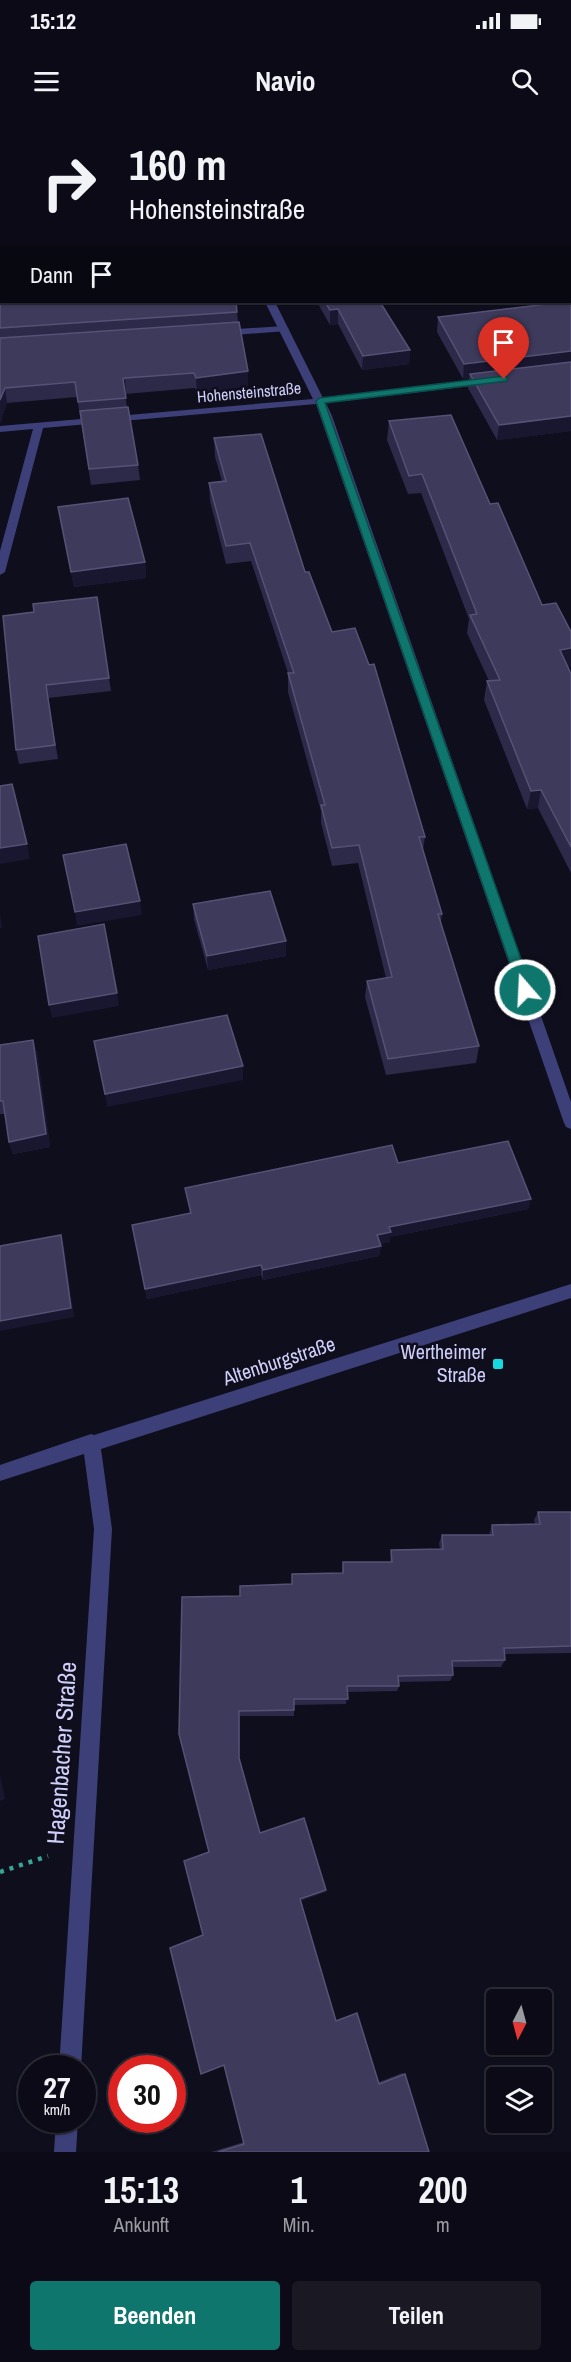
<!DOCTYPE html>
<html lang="de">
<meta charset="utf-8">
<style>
body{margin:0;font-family:"Archivo Narrow",sans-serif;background:#191823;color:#f1f3f6;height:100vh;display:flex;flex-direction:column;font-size:22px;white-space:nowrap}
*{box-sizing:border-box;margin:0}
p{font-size:20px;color:#9a9aa1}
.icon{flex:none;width:33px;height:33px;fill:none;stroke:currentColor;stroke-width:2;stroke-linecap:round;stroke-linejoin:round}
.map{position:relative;height:2032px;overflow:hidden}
.drawer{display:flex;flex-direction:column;background:#0b0a16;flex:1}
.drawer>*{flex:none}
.top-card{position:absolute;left:0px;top:0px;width:572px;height:183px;box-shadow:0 2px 4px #0004,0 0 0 2px #2b2b35;background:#0b0a16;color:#f1f3f6;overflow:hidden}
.needle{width:39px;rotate:186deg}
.tools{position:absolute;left:486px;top:1869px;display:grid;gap:12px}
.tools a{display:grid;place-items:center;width:66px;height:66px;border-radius:6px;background:#0b0a16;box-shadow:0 2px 4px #0004,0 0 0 2px #2b2b35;font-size:30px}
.speed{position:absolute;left:18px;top:1935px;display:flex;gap:12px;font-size:30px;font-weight:700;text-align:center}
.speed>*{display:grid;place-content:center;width:78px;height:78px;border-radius:50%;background:#0b0a16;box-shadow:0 2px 4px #0004,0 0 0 2px #2b2b35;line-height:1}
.speed small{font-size:15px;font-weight:400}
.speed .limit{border:9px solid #d22;background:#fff;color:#111}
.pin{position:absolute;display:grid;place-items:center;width:51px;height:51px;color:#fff;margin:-62px -26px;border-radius:50% 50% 50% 0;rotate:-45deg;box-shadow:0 0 6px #0007}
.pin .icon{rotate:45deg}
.me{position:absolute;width:66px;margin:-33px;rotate:341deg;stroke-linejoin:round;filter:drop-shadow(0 0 4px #0008)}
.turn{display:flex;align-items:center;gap:21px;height:126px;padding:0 30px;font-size:27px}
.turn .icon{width:78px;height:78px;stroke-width:2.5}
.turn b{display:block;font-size:42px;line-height:51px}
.then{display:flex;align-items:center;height:57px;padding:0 30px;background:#0003;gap:12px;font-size:22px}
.eta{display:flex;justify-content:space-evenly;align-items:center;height:102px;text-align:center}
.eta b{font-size:36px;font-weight:800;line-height:42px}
.action{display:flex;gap:12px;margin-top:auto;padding:12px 30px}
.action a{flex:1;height:69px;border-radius:6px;background:#0f766e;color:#fff;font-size:24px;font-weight:800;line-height:69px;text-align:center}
.action a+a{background:#191823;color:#f1f3f6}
.status{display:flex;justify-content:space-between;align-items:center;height:42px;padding:0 30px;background:#0b0a16;direction:ltr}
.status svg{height:16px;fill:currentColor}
header{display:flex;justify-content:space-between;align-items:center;height:78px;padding:0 30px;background:#0b0a16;font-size:27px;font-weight:800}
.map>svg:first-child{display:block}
</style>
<div class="status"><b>15:12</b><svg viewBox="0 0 49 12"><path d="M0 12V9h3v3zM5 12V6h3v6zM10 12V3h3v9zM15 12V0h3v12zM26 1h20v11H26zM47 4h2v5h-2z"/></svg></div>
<header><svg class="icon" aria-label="menu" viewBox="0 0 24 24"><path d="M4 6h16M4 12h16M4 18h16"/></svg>Navio<svg class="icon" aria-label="search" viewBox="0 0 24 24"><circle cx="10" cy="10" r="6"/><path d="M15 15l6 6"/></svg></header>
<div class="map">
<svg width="571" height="2032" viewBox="0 0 571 2032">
<rect width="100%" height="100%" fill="#0f0e1d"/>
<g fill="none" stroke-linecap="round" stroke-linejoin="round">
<!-- path -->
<path stroke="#38a596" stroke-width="4.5" stroke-dasharray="4 6" stroke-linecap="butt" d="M0 1752 48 1736"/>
<!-- service -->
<path fill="#3d4078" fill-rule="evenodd" d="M284 206 289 209 287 211 221 216 216 213 221 210Z"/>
<!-- minor -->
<g fill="#3d4078" fill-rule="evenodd">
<path d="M169 0H177L178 2H170Z"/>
<path d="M265 182H275L323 278 488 258 493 261 488 264 326 283 332 296 571 982V1009L566 1007 564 1003 316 284 43 308 5 452 0 455V431L33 309 0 312V306L313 279Z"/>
<path d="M571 1164V1178L101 1329 112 1409 81 1948H59L94 1409 84 1334 0 1361V1345L91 1314 94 1315Z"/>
<path d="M56 2000H78L76 2032H54Z"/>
</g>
</g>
<!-- wall -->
<g fill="#2c2949">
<path d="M407 0H571V311L497 320 468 268 469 258 463 259 437 212 438 197 537 185 535 182H570V2H408Z"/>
<path d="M0 79 237 192 238 202 248 251V266L197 273 195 268 125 274 127 287 138 345 140 360 91 365 77 277 7 283 0 303Z"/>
<path d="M317 182H380L410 230 409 244 362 250 338 204 330 205Z"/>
<path d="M389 301 490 384 542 485 571 512V546L568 547 571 554V753L538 688 527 689 484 580 487 561H489L467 513 469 499 421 373 408 374 387 320Z"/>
<path d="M214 318 305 452 425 717 423 730 442 794 441 803 479 926 476 943 386 955 365 877 367 861 386 858 358 743 332 746 321 703V691L288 572V553L251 441 226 444 210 381 209 363 222 361 215 337Z"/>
<path d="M58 387 145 442 146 458 74 467Z"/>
<path d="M3 496 109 558 111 571 48 578 58 639 19 644 16 630Z"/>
<path d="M193 784 286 836 208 850 194 799Z"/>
<path d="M33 920 37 933 50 1027 13 1034 9 1022 5 994H0V925Z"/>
<path d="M398 1043 531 1079 528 1089 390 1117V1122L380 1124 381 1126 379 1136 263 1160 261 1155 147 1179 132 1105 190 1093 185 1068Z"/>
<path d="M538 1392H571V1533L504 1534 505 1540 501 1547H452L453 1555 450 1561 398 1562 399 1566 397 1571 347 1572 346 1584 294 1585V1596H240L239 1641 260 1713 326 1770 325 1772 301 1781 336 1901 379 1962 402 1953 405 1954 429 2032H211L244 2022 203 1815 209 1732 240 1476 342 1454 343 1442H390L391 1430 440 1429 439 1423 442 1415H489L492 1405 535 1404 534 1400Z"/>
</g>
<!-- shaded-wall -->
<g fill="#191630">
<path d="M338 189V204L330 205V190Z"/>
<path d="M410 230 409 244 362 250 363 236Z"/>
<path d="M571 231V246L470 254 469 258 463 259 464 244Z"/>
<path d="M248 251V266L197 273 196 258Z"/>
<path d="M125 258 126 273 124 274 123 259Z"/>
<path d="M5 268 7 283 0 303V280Z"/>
<path d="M571 296V311L497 320 499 305Z"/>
<path d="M145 442 146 458 74 467 71 452Z"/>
<path d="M571 528V546L557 548 560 530Z"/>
<path d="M541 670 538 688 527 689 531 671Z"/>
<path d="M27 724 30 739 0 744V728Z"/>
<path d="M140 781 142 795 77 806 75 792Z"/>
<path d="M0 793 2 808H0Z"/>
<path d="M286 821V836L208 850 207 836Z"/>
<path d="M117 873 119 886 52 898 49 885Z"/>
<path d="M33 920 37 933 50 1027 13 1034 9 1022Z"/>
<path d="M243 946V960L107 987 105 974Z"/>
<path d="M531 1079 528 1089 390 1117V1122L376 1125 377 1115 389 1107Z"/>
<path d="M61 1115 64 1125 74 1197 0 1211V1201Z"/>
<path d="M381 1126 379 1136 263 1160V1150Z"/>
<path d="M261 1145V1155L147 1179 145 1169Z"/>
<path d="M239 1591 240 1596 239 1643Z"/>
<path d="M0 1654 5 1679 0 1681Z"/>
<path d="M326 1770 325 1772 300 1782V1779Z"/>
</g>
<!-- building -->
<g fill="#3e3a5c" stroke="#555275" stroke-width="1.5">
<path d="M20 0H143L144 2H20Z"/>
<path d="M228 0H283L284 2H229Z"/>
<path d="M417 0H571V55L570 62V2H418Z"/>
<path d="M570 63 571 64V231L464 244 438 197 548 184 546 182H570Z"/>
<path d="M0 79H2V182H236L237 192 0 208V113H1V104H0Z"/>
<path d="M325 182H380L410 230 363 236 338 189 330 190Z"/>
<path d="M239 202 248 251 196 258 194 253 125 258 123 259 126 278 78 282 75 262 5 268 0 280V218Z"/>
<path d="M571 242V296L499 305 470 254Z"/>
<path d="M128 287 138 345 89 349 80 291Z"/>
<path d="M451 295 490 384 498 383 542 485 556 483 571 512V528L560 530 571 554V727L541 670 531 671 487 561 500 560 470 495 477 494 422 354 409 356 389 301Z"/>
<path d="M261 314 305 452H309L332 512 355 508 369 545 374 544 425 717H419L442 794H438L479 926 388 939 367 861 392 857 359 725 332 728 321 685H325L288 553H294L250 423 226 426 209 363 226 361 214 318Z"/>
<path d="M128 378 145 442 71 452 58 387Z"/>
<path d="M97 477 109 558 46 565 55 625 16 630 3 496 34 492 33 484Z"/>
<path d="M12 664 27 724 0 728V666Z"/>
<path d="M126 724 140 781 75 792 63 735Z"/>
<path d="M270 771 286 821 207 836 193 784Z"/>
<path d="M104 804 117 873 49 885 38 816Z"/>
<path d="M227 895 243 946 105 974 94 921Z"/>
<path d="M33 920 46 1014 9 1022 3 981H0V925Z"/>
<path d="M508 1021 531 1079 389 1107 391 1112 377 1115 381 1126 263 1150 261 1145 145 1169 132 1105 191 1093 185 1068 392 1025 398 1043Z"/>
<path d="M61 1115 71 1188 0 1201V1126Z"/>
<path d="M538 1392H571V1526L504 1528 505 1540 452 1541 453 1555 398 1556 399 1566H347L348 1579H294V1590L239 1591V1638L260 1713 304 1698 326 1770 300 1779 336 1901 357 1893 379 1964 405 1954 429 2032H218L244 2024 224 1945 201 1954 170 1828 203 1815 184 1741 209 1732 179 1614 182 1477 240 1476V1466L292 1464V1454L343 1453V1442H392L391 1430 443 1429 442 1415H493L492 1405 540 1404Z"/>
</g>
<!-- route -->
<path fill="#0f766e" stroke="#0a4d48" stroke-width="1.5" d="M504 256 507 257V261L325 283 532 870 525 875 519 870 316 281 320 278Z"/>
<!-- markers -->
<rect fill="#15dbe0" stroke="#0f0e1d" stroke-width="2" x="492" y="1238" width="12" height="12" rx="3"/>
<g text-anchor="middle" stroke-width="5" stroke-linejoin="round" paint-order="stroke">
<!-- far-street labels -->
<g font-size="16" fill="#d0cffa" stroke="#0f0e1d">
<text transform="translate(249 272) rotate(-5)" y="6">Hohensteinstraße</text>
</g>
<!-- poi labels -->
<g font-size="20" fill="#d0cffa" stroke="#0f0e1d" text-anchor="end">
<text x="486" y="1239">Wertheimer<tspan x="486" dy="23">Straße</tspan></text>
</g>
<!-- street labels -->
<g font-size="20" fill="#d0cffa" stroke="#0f0e1d">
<text transform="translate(279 1241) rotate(-18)" y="7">Altenburgstraße</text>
</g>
<!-- near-street labels -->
<g font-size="24" fill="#d0cffa" stroke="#0f0e1d">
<text transform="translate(62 1633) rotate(-86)" y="8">Hagenbacher Straße</text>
</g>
</g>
</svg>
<div class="tools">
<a><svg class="needle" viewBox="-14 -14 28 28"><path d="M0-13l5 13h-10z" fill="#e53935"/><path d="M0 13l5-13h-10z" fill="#9a9aa1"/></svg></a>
<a><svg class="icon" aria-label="layers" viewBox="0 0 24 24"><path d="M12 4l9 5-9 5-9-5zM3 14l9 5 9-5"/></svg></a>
</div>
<div class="speed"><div>27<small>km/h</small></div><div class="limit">30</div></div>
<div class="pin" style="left:504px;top:259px;background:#d93025"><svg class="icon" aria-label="arrive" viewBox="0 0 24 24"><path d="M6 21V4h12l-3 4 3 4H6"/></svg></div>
<svg class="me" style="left:525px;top:870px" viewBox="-20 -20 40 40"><circle r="17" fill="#0f766e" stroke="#fff" stroke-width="3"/><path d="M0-11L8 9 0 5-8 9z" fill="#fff"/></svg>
<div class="top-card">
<div class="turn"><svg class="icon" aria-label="right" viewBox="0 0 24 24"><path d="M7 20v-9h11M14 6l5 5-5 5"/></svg><div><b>160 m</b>Hohensteinstraße</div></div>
<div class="then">Dann<svg class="icon" aria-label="arrive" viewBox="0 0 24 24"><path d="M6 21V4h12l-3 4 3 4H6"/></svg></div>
</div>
</div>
<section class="drawer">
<div class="eta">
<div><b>15:13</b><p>Ankunft</p></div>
<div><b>1</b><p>Min.</p></div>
<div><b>200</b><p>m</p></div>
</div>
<div class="action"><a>Beenden</a><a>Teilen</a></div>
</section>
